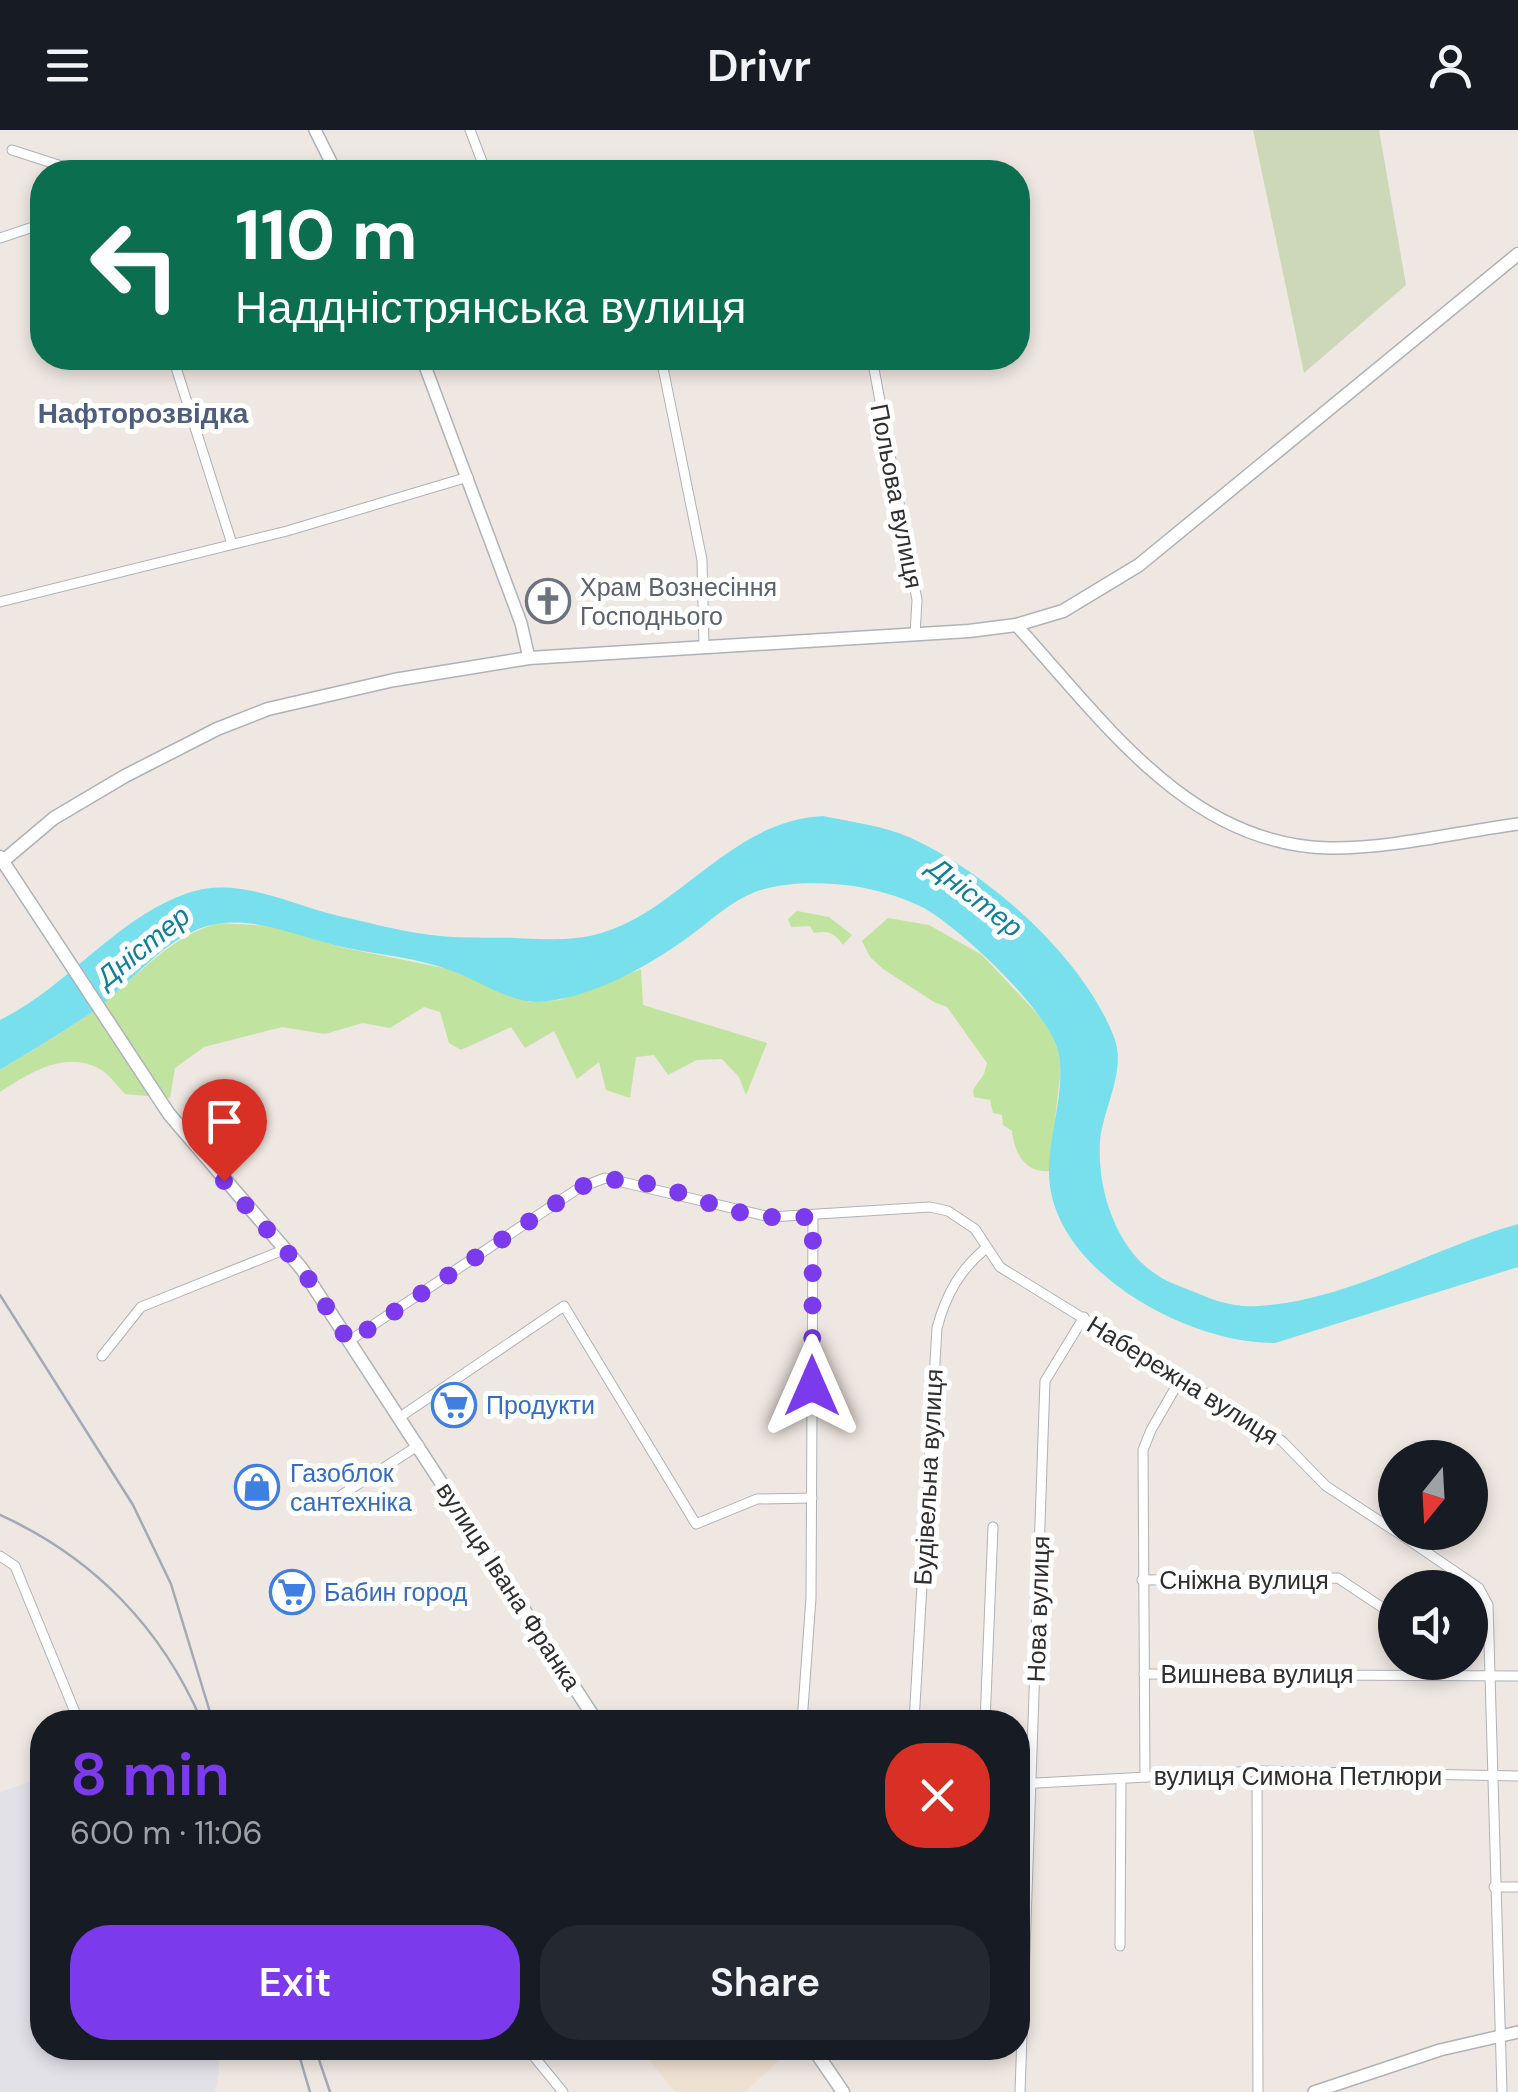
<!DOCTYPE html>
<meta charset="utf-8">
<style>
body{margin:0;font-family:"DM Sans",sans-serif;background:#242831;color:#f1f3f6;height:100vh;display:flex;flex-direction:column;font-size:38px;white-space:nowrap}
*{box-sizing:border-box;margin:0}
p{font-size:32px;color:#9ea1a6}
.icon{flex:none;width:55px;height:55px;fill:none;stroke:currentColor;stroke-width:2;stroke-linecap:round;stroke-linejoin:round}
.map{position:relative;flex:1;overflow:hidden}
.details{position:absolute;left:30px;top:1580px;width:1000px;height:350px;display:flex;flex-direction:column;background:#171b24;border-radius:40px;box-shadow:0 5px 15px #0003}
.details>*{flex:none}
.top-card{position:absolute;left:30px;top:30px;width:1000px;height:210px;border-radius:40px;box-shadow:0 5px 15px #0003;background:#0b6e4f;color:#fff;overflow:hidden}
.needle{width:65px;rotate:198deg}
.fabs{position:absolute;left:1378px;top:1310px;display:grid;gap:20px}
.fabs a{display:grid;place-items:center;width:110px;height:110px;border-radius:50%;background:#171b24;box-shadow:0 5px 15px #0003;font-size:50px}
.pin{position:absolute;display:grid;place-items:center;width:85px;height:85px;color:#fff;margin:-102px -42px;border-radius:50% 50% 50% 0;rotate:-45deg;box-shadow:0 0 10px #0007}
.pin .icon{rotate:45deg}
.me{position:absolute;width:110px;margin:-55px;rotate:0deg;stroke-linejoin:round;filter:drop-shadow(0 0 8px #0008)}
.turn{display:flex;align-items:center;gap:35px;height:210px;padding:0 40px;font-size:45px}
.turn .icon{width:130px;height:130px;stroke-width:2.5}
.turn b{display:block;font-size:70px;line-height:85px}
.round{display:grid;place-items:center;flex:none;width:105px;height:105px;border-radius:40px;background:#242831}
.overview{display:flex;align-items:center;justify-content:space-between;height:170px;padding:0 40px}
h1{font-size:60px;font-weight:600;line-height:75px;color:#7c3aed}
.button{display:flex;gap:20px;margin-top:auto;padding:20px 40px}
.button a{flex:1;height:115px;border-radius:40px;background:#7c3aed;color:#fff;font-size:40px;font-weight:600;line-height:115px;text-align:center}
.button a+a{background:#242831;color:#f1f3f6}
header{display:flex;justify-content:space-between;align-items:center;height:130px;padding:0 40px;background:#171b24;font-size:45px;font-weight:600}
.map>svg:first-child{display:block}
</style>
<header><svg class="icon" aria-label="menu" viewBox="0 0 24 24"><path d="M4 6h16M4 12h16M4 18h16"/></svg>Drivr<svg class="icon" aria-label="person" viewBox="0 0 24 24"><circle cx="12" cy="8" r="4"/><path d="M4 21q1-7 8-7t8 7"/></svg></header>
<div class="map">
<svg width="1518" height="1962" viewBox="0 0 1518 1962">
<rect width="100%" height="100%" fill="#efe7e1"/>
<!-- industrial -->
<path fill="#e2e1e8" d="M42 1648V1918H218L219 1943 215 1962H0V1662Z"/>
<!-- education -->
<path fill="#efe1d2" d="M639 1918H792L745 1962H675Z"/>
<!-- green -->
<g fill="#c1e3a0">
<path d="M797 781 829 787 852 805 843 815C835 803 828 800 814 803L810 796 791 797 788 789Z"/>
<path d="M888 788 929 795 982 825 1047 894 1058 920 1061 938 1049 1041C1025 1043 1014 1022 1012 1001L1003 995 1002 985 993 983 990 970 974 967 973 960 984 944 987 933 947 877 934 872 883 839 870 827 862 811Z"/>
<path d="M219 793 273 796 340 817 448 839 530 872 560 870 641 839 643 875 767 913 746 965 739 947 722 929 697 930 668 945 654 925 636 927 630 968 606 960 599 932 577 949 554 901 525 918 511 897 461 920 449 913 440 882 424 877 390 898 363 893 325 904 282 897 204 917 175 938 170 968 125 964C118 957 111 947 103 941 68 918 29 943 0 962V940C36 918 72 898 105 872 142 842 171 806 219 793Z"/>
</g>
<!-- cemetery -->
<path fill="#cdd8b9" d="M1253 0H1379L1406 155 1304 243Z"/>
<!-- water -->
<path fill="#78e0ed" d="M823 686C852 692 884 696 911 708 988 743 1083 827 1114 907 1127 940 1103 978 1100 1011 1097 1058 1115 1118 1157 1145 1167 1152 1180 1156 1192 1161 1213 1170 1234 1178 1258 1176 1348 1171 1432 1118 1518 1094V1137L1275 1213C1189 1214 1051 1141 1049 1044 1048 1005 1067 958 1058 921 1048 880 961 799 924 778 900 766 872 758 845 755 816 752 783 752 755 762 729 772 710 792 687 808 647 837 588 870 537 872 509 872 478 850 452 841 419 828 381 825 347 818 298 808 244 778 194 801 160 816 134 849 104 873 72 898 35 918 0 940V890C68 857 115 788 188 763 238 746 286 773 335 785 366 792 399 801 431 805 459 809 487 807 515 808 539 809 566 811 590 806 677 787 727 691 823 686Z"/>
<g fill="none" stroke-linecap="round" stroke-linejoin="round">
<defs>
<g id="minor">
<path d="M470 0 486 42"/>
<path d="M12 20 80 42"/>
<path d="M0 108 42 94"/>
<path d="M173 228 232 414"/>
<path d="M661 228 702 430 704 517"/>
<path d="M872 228 917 470 915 505"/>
<path d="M0 472 287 401 468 347"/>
<path d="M349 1211 579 1058 605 1048 770 1087 930 1077 948 1081 975 1099 1000 1137 1282 1311 1326 1356 1395 1401"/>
<path d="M102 1226 141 1177 286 1119"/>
<path d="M400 1287 564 1176 696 1394 757 1369 812 1368"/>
<path d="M326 1375 419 1315"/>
<path d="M1397 1402 1479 1458 1488 1475 1502 1962"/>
<path d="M0 1426 15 1436 79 1592"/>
<path d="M1142 1450 1338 1448 1395 1486"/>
<path d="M1144 1544 1518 1546"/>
<path d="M802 1592 811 1468 813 1087"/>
<path d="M914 1592 937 1198C946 1164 960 1140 986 1118"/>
<path d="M985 1592 993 1397"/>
<path d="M1257 1641 1258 1962"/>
<path d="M1145 1647 1143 1320 1151 1300 1181 1248"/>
<path d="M1018 1654 1257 1641 1518 1646"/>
<path d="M1494 1757H1518"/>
<path d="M1120 1816 1121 1649"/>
<path d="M381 1918 392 1923 400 1918"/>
<path d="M527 1918 563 1962"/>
<path d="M1020 1962 1045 1251 1084 1187"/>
</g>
<g id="tertiary">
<path d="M315 0 336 42"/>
<path d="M422 228 521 493 529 528"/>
<path d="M1016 495C1102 589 1188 715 1329 718 1388 719 1459 702 1518 694"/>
<path d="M1314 1962 1440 1920 1518 1902"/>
</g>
<g id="secondary">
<path d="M0 727 169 984 302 1139 597 1592"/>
<path d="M3 731 54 688 125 646 217 599 268 579 394 550 529 528 969 501 1016 495 1063 481 1139 435 1518 124"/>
<path d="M813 1918 843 1962"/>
</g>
</defs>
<!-- minor casing -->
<use href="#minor" stroke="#aeb2b9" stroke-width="11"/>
<!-- tertiary casing -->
<use href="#tertiary" stroke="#aeb2b9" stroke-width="14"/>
<!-- secondary casing -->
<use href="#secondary" stroke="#aeb2b9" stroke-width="15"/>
<!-- minor -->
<use href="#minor" stroke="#fff" stroke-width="9"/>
<!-- tertiary -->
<use href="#tertiary" stroke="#fff" stroke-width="11"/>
<!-- secondary -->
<use href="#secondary" stroke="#fff" stroke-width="12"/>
<!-- rail -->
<g stroke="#a3a9b7" stroke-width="2.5">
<path d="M0 1165 133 1375 171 1454 213 1592"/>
<path d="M0 1385C93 1427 162 1498 202 1592"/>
<path d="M297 1918 310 1962"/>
<path d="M315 1918 330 1962"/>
</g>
</g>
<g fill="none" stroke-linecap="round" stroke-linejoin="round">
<!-- route -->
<path stroke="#7c3aed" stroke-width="18" stroke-dasharray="0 32.4" d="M224 1051 302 1139 349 1212 579 1058C629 1033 692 1072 743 1083 766 1089 790 1087 813 1087L812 1256"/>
</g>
<!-- icons -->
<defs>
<symbol id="church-ring" viewBox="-11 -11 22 22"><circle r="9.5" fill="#fff" stroke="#6b7280" stroke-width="1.5"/><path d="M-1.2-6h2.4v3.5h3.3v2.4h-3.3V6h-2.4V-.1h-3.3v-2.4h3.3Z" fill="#6b7280"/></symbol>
<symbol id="supermarket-ring" viewBox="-11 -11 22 22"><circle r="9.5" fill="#fff" stroke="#3f7fe0" stroke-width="1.5"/><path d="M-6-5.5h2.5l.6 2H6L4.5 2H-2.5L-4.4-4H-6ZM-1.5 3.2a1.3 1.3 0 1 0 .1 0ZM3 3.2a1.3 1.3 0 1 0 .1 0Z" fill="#3f7fe0"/></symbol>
<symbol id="shop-ring" viewBox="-11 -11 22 22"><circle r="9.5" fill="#fff" stroke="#3f7fe0" stroke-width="1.5"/><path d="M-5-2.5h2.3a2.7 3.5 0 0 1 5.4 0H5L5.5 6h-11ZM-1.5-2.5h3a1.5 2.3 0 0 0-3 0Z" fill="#3f7fe0"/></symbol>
</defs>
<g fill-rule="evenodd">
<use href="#church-ring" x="523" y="446" width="50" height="50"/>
<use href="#supermarket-ring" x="429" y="1250" width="50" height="50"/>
<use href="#shop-ring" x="232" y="1332" width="50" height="50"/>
<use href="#supermarket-ring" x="267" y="1437" width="50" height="50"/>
</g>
<g text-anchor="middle" stroke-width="10" stroke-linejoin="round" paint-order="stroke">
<!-- street labels -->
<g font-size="25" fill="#2e2e2e" stroke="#fff">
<text transform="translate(897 366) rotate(79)" y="9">Польова вулиця</text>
<text transform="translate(1183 1250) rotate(32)" y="9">Набережна вулиця</text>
<text transform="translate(928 1347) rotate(-87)" y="9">Будівельна вулиця</text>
<text x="1244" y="1459">Сніжна вулиця</text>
<text transform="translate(509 1456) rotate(57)" y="9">вулиця Івана Франка</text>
<text transform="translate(1038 1479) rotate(-88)" y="9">Нова вулиця</text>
<text x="1257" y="1553">Вишнева вулиця</text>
<text x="1298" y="1655">вулиця Симона Петлюри</text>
</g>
<!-- worship labels -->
<g font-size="25" fill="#5b616d" stroke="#fff" text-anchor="start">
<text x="580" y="466">Храм Вознесіння<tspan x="580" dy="29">Господнього</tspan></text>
</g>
<!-- shop labels -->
<g font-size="25" fill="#366cbe" stroke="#fff" text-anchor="start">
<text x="486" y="1284">Продукти</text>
<text x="290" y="1352">Газоблок<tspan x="290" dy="29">сантехніка</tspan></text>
<text x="324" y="1471">Бабин город</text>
</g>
<!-- neighbourhood labels -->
<g font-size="28" font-weight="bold" fill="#4e5e7e" stroke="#fff">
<text x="143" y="293">Нафторозвідка</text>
</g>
<!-- water labels -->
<g font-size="28" font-style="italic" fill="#117e98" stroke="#fff">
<text transform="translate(976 767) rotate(38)" y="10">Дністер</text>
<text transform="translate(143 816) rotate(-39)" y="10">Дністер</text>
</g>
</g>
</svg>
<div class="fabs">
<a><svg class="needle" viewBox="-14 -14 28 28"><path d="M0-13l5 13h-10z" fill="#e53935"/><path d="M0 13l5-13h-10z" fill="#9ea1a6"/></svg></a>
<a><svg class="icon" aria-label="sound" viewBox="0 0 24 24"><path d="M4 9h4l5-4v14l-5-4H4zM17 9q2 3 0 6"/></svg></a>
</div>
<div class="pin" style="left:224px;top:1051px;background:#d93025"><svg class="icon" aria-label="arrive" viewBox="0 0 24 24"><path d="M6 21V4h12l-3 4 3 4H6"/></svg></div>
<svg class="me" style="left:812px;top:1256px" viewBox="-20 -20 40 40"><path d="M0-17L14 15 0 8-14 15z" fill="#7c3aed" stroke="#fff" stroke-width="4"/></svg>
<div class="top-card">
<div class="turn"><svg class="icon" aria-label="left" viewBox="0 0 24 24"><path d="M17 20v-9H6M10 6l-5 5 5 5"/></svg><div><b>110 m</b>Наддністрянська вулиця</div></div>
</div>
<section class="details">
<div class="overview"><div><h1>8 min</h1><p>600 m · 11:06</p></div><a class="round" style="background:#d93025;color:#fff"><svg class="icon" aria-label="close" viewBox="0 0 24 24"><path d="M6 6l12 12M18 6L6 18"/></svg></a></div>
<div class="button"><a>Exit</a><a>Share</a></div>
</section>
</div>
